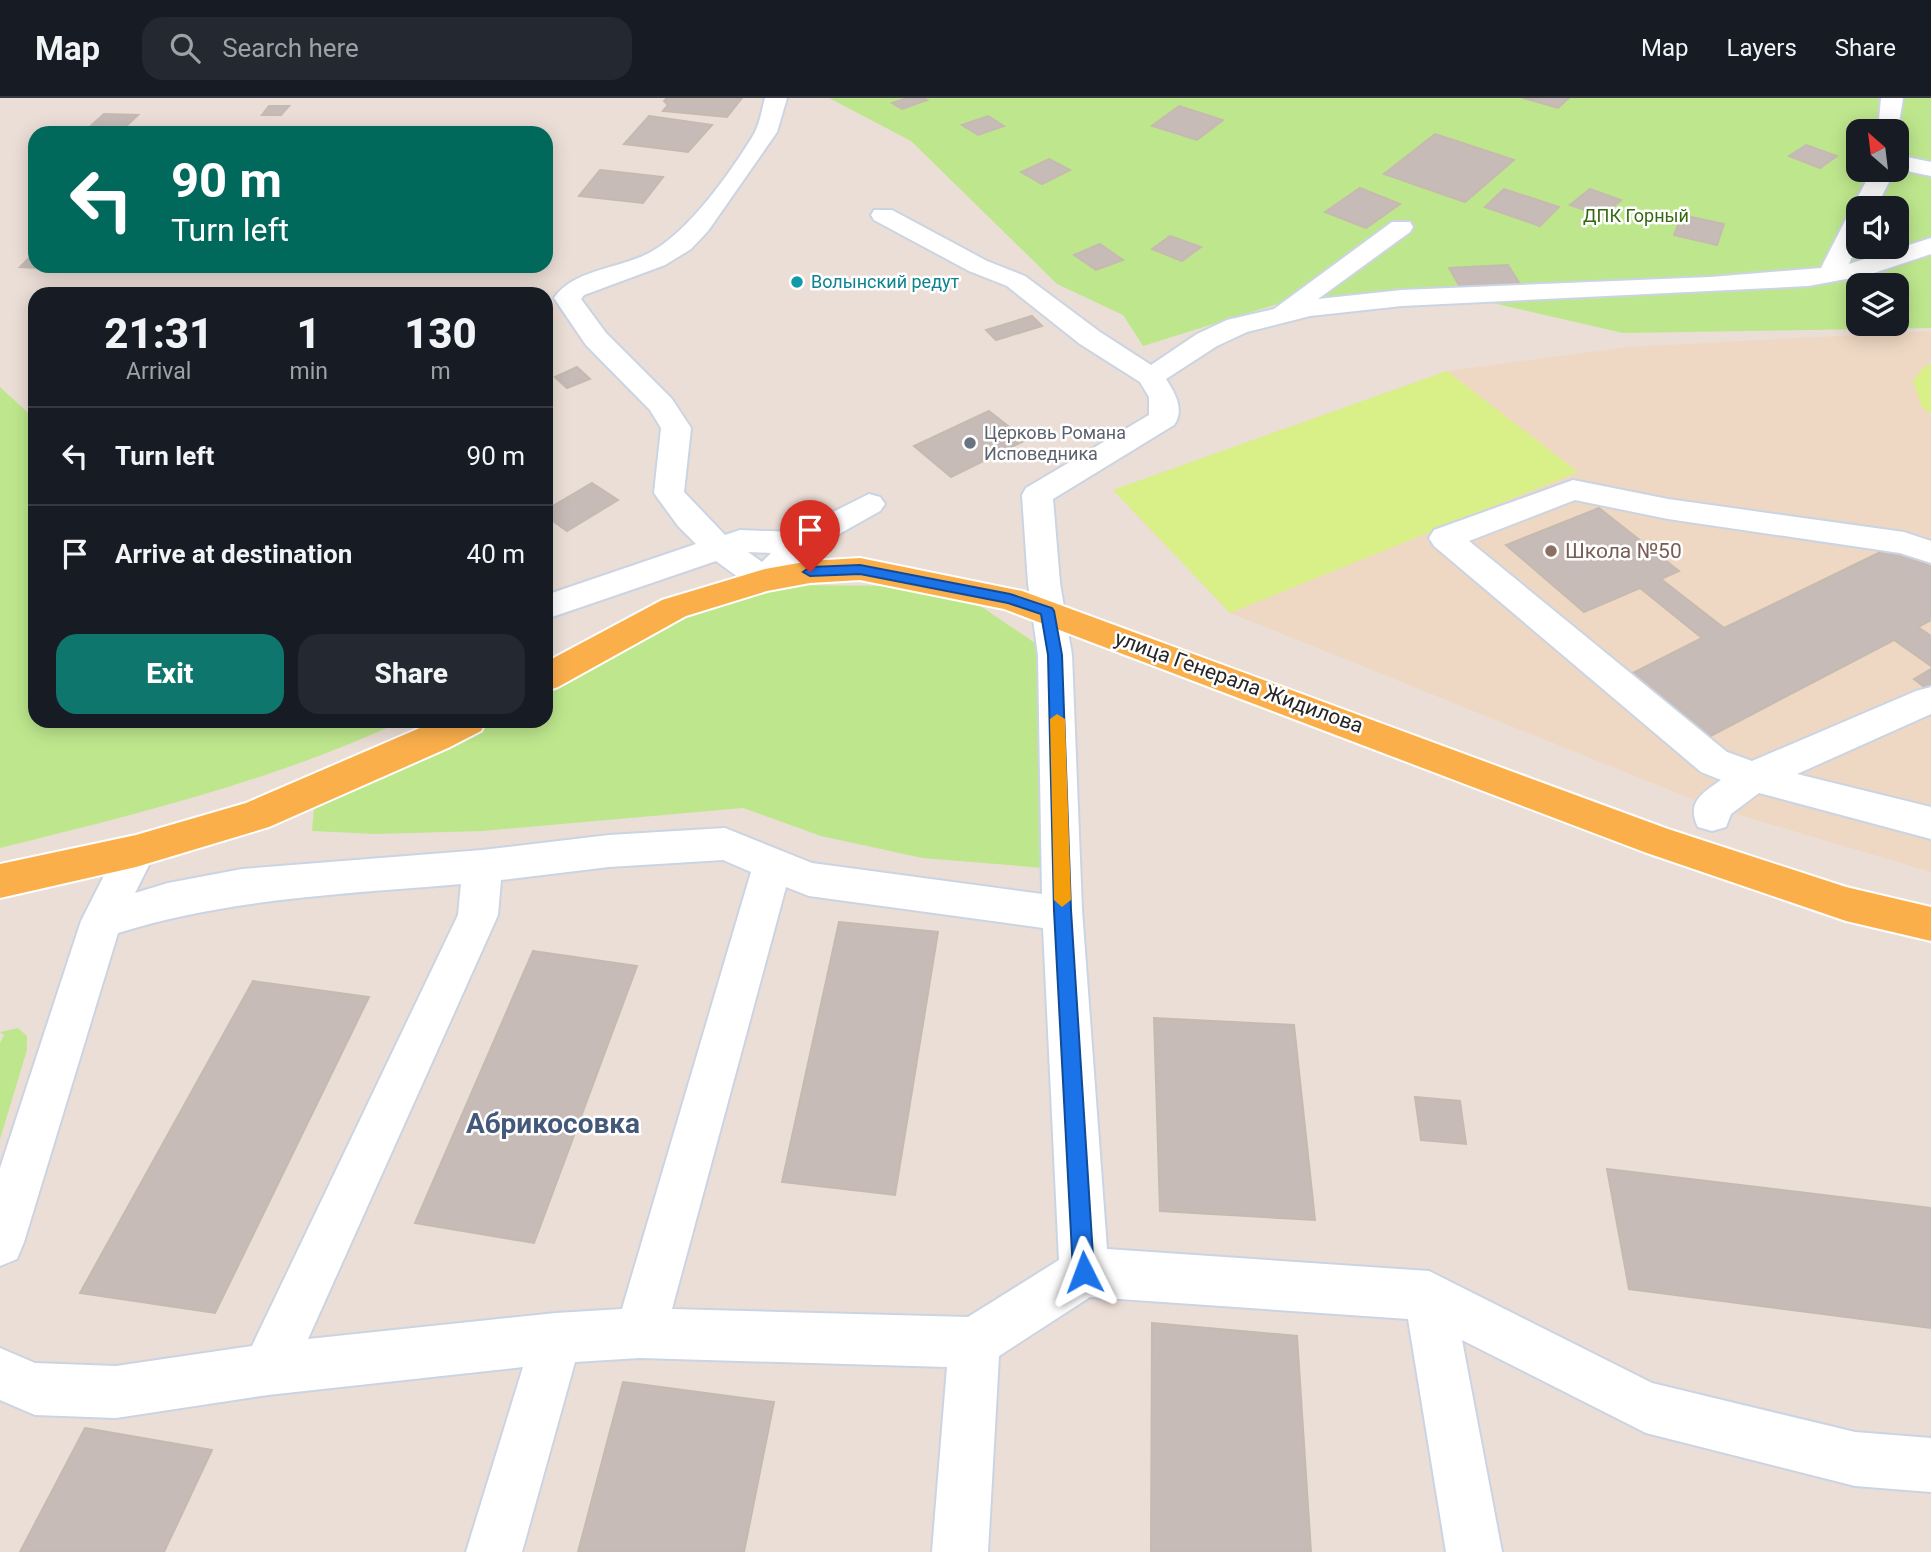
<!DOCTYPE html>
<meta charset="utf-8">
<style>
body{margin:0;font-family:Roboto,sans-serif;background:#242831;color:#f1f3f6;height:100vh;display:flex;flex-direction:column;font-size:26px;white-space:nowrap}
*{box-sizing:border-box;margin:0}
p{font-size:23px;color:#9ea1a6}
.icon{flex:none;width:38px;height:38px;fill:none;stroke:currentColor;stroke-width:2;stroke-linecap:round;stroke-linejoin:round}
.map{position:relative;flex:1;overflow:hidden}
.drawer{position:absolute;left:28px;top:189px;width:525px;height:441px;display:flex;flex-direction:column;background:#171b24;border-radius:21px;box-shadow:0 4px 18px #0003}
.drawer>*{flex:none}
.top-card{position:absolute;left:28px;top:28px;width:525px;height:147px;border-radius:21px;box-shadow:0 4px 18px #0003;background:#00695c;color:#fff;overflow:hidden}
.needle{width:46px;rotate:332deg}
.controls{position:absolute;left:1846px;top:21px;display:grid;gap:14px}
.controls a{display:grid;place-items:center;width:63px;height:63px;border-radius:14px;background:#171b24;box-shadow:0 4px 18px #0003;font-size:35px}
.pin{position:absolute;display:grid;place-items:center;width:60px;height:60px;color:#fff;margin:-72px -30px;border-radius:50% 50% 50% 0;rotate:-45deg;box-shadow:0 0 7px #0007}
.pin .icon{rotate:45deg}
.me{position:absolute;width:77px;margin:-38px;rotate:357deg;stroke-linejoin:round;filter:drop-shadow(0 0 5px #0008)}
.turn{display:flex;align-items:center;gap:24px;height:147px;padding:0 28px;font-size:32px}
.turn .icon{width:91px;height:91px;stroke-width:2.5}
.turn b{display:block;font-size:49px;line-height:60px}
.eta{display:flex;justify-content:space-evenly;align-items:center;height:119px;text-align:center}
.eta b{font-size:42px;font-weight:800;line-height:49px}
.cta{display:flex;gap:14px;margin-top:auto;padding:14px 28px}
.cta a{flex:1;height:80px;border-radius:21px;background:#0f766e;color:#fff;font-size:28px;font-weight:800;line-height:80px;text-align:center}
.cta a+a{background:#242831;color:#f1f3f6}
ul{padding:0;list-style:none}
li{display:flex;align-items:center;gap:21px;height:98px;padding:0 28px;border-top:2px solid #363941}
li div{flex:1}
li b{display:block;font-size:26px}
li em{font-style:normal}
header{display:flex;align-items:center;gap:42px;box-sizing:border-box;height:98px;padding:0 35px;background:#171b24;border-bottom:2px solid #363941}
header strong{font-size:33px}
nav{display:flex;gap:38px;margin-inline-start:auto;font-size:24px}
.search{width:490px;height:63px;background:#242831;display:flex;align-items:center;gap:18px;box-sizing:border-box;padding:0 24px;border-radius:21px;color:#9ea1a6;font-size:26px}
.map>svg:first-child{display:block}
</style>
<header>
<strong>Map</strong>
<div class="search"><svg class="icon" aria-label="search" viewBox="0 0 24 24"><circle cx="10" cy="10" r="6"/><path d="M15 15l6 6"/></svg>Search here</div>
<nav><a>Map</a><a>Layers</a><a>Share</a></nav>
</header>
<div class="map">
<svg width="1931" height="1454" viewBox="0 0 1931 1454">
<rect width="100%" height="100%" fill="#ebded6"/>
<!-- education -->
<path fill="#efd8c3" d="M1931 233V774L1712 709 1230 515 1113 392 1447 273 1628 249Z"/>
<!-- green -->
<g fill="#bee78d" fill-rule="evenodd">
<path d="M829 0H1931V230L1623 235 1432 191 1281 205 1143 248 1123 217 1057 186 911 43ZM1858 33H1897V72H1858ZM1858 110H1897V149H1858ZM1858 187H1897V226H1858Z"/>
<path d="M0 289 35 321V623H402C273 683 138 716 0 750Z"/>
<path d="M772 487 913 488 982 509 1035 545 1062 588 1044 770 922 760 821 738 743 710 483 733 376 736 312 733 314 710 483 623H546V591L710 507Z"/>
<path d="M18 930 27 938V952L0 1041V945L4 937 0 934Z"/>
</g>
<!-- pitch -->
<g fill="#d8f087">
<path d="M1931 266V316L1922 309 1913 283 1924 269Z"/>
<path d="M1447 273 1578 374 1230 515 1113 392Z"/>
</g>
<!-- building -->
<g fill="#c6bbb6" stroke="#c6bab0" stroke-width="2">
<path d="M742 0 727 19 663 13 668 7 664 3 667 0Z"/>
<path d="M907 0H923L927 2 902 11 892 5Z"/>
<path d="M1523 0H1569L1558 10Z"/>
<path d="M269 8H289L281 17H262Z"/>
<path d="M1179 8 1223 22 1197 42 1152 28Z"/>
<path d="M104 16 138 17 119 35H83Z"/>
<path d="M649 18 712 27 688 54 624 46Z"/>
<path d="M988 18 1004 28 978 37 962 27Z"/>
<path d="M1435 36 1514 62 1465 104 1384 76Z"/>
<path d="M1806 47 1837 58 1820 70 1789 58Z"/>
<path d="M1049 61 1070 72 1042 86 1021 74Z"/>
<path d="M600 72 663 79 643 105 579 98Z"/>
<path d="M1360 90 1400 106 1366 130 1325 114Z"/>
<path d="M1504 91 1559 109 1540 128 1485 109Z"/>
<path d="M1590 91 1621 102 1602 118 1570 107Z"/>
<path d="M1682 117 1724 126 1717 147 1674 137Z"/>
<path d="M1170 138 1201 149 1182 163 1152 151Z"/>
<path d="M1100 146 1123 162 1096 172 1074 157Z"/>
<path d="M31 158H35V168L42 170 20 169Z"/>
<path d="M1508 167 1520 186 1460 189 1449 170Z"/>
<path d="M1032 218 1042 228 996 242 986 232Z"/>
<path d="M577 269 590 281 567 290 555 279Z"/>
<path d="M989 313 1026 342 951 379 914 348Z"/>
<path d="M592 385 618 402 567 433 546 418V412Z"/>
<path d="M1599 410 1679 473 1661 481 1724 530 1897 446 1931 469V522L1918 529 1931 538V568L1894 542 1703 642 1627 578 1702 540 1640 490 1584 514 1506 447Z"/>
<path d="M1931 571V594L1914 581Z"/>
<path d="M839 824 938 834 895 1097 782 1084Z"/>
<path d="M533 853 637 868 534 1145 415 1125Z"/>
<path d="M253 883 369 899 215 1215 80 1195Z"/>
<path d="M1154 920 1294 927 1315 1122 1160 1113Z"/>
<path d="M1415 999 1460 1003 1466 1046 1421 1042Z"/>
<path d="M1607 1071 1931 1110V1230L1629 1191Z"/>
<path d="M1152 1225 1297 1238 1311 1454H1151Z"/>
<path d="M623 1284 774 1304 744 1454H578Z"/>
<path d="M85 1330 212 1352 164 1454H20Z"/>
</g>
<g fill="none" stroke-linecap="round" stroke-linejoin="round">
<defs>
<g id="minor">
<path d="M765 0H787L777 34 708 133 691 151 665 167 584 197 581 201 606 235 672 301 691 330 684 394 725 437 740 432 793 434 869 396 880 399 885 406 880 413 809 453 777 490 765 493 753 490 716 463 546 521V497L696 446 678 428 654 395 661 330 650 312 586 247 554 200C574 171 619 171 649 155 688 135 731 74 754 36 760 25 762 11 765 0ZM748 454 771 455 762 464Z"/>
<path d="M1881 0H1903L1897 38V33H1878Z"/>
<path d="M1897 57 1931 64V78L1897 71Z"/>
<path d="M1872 72H1895L1876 110H1858V145L1849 166 1931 140V156L1868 177 1808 188 1402 208 1310 218 1247 234 1217 248 1166 281C1175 295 1185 312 1174 327L1053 401 1060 485 1072 557 1082 812 1107 1151 1429 1173 1652 1285 1855 1334 1931 1340V1394L1855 1388 1646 1335 1462 1242 1502 1454H1446L1408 1221 1090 1199 999 1258 988 1454H932L947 1269 640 1260 575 1264 522 1454H466L523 1269 268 1297 116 1320 35 1317 0 1302V1250L35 1265 116 1268 252 1248 458 817 461 786C345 796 229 800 118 835L24 1144 17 1161 0 1168V1070L81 823 122 742 136 737 150 742 156 753 135 795 168 785 242 771 482 752 609 737 725 730 812 765 1042 796 1038 557 1028 485 1022 397 1026 390 1149 317V299L1140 284 1080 246 1007 188 969 173 874 122 871 117 874 112H892L987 163 1025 178 1100 234 1151 267 1197 236 1227 222 1274 211 1392 124H1410L1413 129 1410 134 1318 201 1402 192 1711 179 1821 170 1846 121 1855 114 1852 110ZM723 762 751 774 622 1211 556 1215 308 1241 498 817 501 782 609 769ZM786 789 809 798 1043 830 1059 1162 968 1219 672 1211Z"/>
<path d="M1573 382 1668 401 1904 434 1931 443V465L1900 455 1668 421 1575 402 1469 443 1727 654 1752 663 1916 593 1931 589V616L1797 676 1931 709V741L1759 695 1731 716 1726 729 1712 733 1698 729C1686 705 1702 695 1721 682L1701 674 1434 448 1429 440 1434 432Z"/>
</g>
<g id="major">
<path d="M860 460 1022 493 1668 731 1846 789 1931 809V843L1846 823 1644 754 1004 511 860 482 810 485 767 493 686 518 558 589 546 593V564L662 502 765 471 810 463Z"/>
<path d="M436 623H486L481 633 448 650 269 729 136 769 0 800V766L136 737 246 705Z"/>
</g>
</defs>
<!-- minor casing -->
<use href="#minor" stroke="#cbd4e2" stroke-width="4"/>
<!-- major casing -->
<use href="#major" stroke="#fff" stroke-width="4"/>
<!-- minor -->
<use href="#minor" fill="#fff" fill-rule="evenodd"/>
<!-- major -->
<use href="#major" fill="#fbaf4b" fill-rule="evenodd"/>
</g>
<!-- route -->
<path fill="#1a73e8" stroke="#114b97" stroke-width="2" d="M860 467 1010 496 1052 510 1054 513 1062 557 1071 812 1094 1174 1091 1181 1084 1184 1076 1181 1073 1174 1054 812 1048 557 1041 516 1008 505 860 476 810 478 803 474 810 469Z"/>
<!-- slow -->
<path fill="#f59e0b" d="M1057 616 1065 621 1071 802 1062 809 1054 802 1050 621Z"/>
<!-- markers -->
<circle fill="#0f9aa8" stroke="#fff" stroke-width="2.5" cx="797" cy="184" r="7"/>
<circle fill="#6b7280" stroke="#fff" stroke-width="2.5" cx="970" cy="345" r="7"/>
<circle fill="#8d6e63" stroke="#fff" stroke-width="2.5" cx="1551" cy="453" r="7"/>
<g text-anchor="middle" stroke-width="5" stroke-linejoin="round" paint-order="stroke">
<!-- far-park labels -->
<g font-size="18" fill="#356713" stroke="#fff">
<text x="1636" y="124">ДПК Горный</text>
</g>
<!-- far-culture labels -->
<g font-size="18" fill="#0d838f" stroke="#fff" text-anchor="start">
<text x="811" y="190">Волынский редут</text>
</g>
<!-- far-worship labels -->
<g font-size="18" fill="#5b616d" stroke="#fff" text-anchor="start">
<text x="984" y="341">Церковь Романа<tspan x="984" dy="21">Исповедника</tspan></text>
</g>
<!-- education labels -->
<g font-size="21" fill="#785e54" stroke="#fff" text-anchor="start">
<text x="1565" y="460">Школа №50</text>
</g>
<!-- street labels -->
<g font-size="21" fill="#262626" stroke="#fff">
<text transform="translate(1239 584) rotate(20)" y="7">улица Генерала Жидилова</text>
</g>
<!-- district labels -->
<g font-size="28" font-weight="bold" fill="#44587a" stroke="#fff">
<text x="553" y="1035">Абрикосовка</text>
</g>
</g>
</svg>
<div class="controls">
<a><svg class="needle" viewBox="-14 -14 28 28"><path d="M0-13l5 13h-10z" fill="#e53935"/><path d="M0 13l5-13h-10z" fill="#9ea1a6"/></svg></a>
<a><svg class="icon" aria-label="sound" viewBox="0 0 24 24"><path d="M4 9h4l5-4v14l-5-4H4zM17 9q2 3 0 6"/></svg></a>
<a><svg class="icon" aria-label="layers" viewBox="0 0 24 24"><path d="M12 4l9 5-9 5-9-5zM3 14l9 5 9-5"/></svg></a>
</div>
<div class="pin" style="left:810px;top:474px;background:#d93025"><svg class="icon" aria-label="arrive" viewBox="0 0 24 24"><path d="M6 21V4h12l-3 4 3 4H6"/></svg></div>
<svg class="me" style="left:1084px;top:1174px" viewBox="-20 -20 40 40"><path d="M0-17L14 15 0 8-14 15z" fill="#1a73e8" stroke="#fff" stroke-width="4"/></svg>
<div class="top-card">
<div class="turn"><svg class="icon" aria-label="left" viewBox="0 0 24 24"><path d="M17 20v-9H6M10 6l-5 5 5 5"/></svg><div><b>90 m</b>Turn left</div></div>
</div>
<section class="drawer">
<div class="eta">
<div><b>21:31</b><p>Arrival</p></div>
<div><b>1</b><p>min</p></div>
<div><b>130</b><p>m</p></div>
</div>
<ul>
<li><svg class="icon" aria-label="left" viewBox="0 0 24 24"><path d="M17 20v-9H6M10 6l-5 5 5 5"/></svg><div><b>Turn left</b></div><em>90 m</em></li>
<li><svg class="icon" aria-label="arrive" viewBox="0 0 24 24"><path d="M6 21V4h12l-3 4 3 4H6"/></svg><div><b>Arrive at destination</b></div><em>40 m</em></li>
</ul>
<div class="cta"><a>Exit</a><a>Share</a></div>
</section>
</div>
